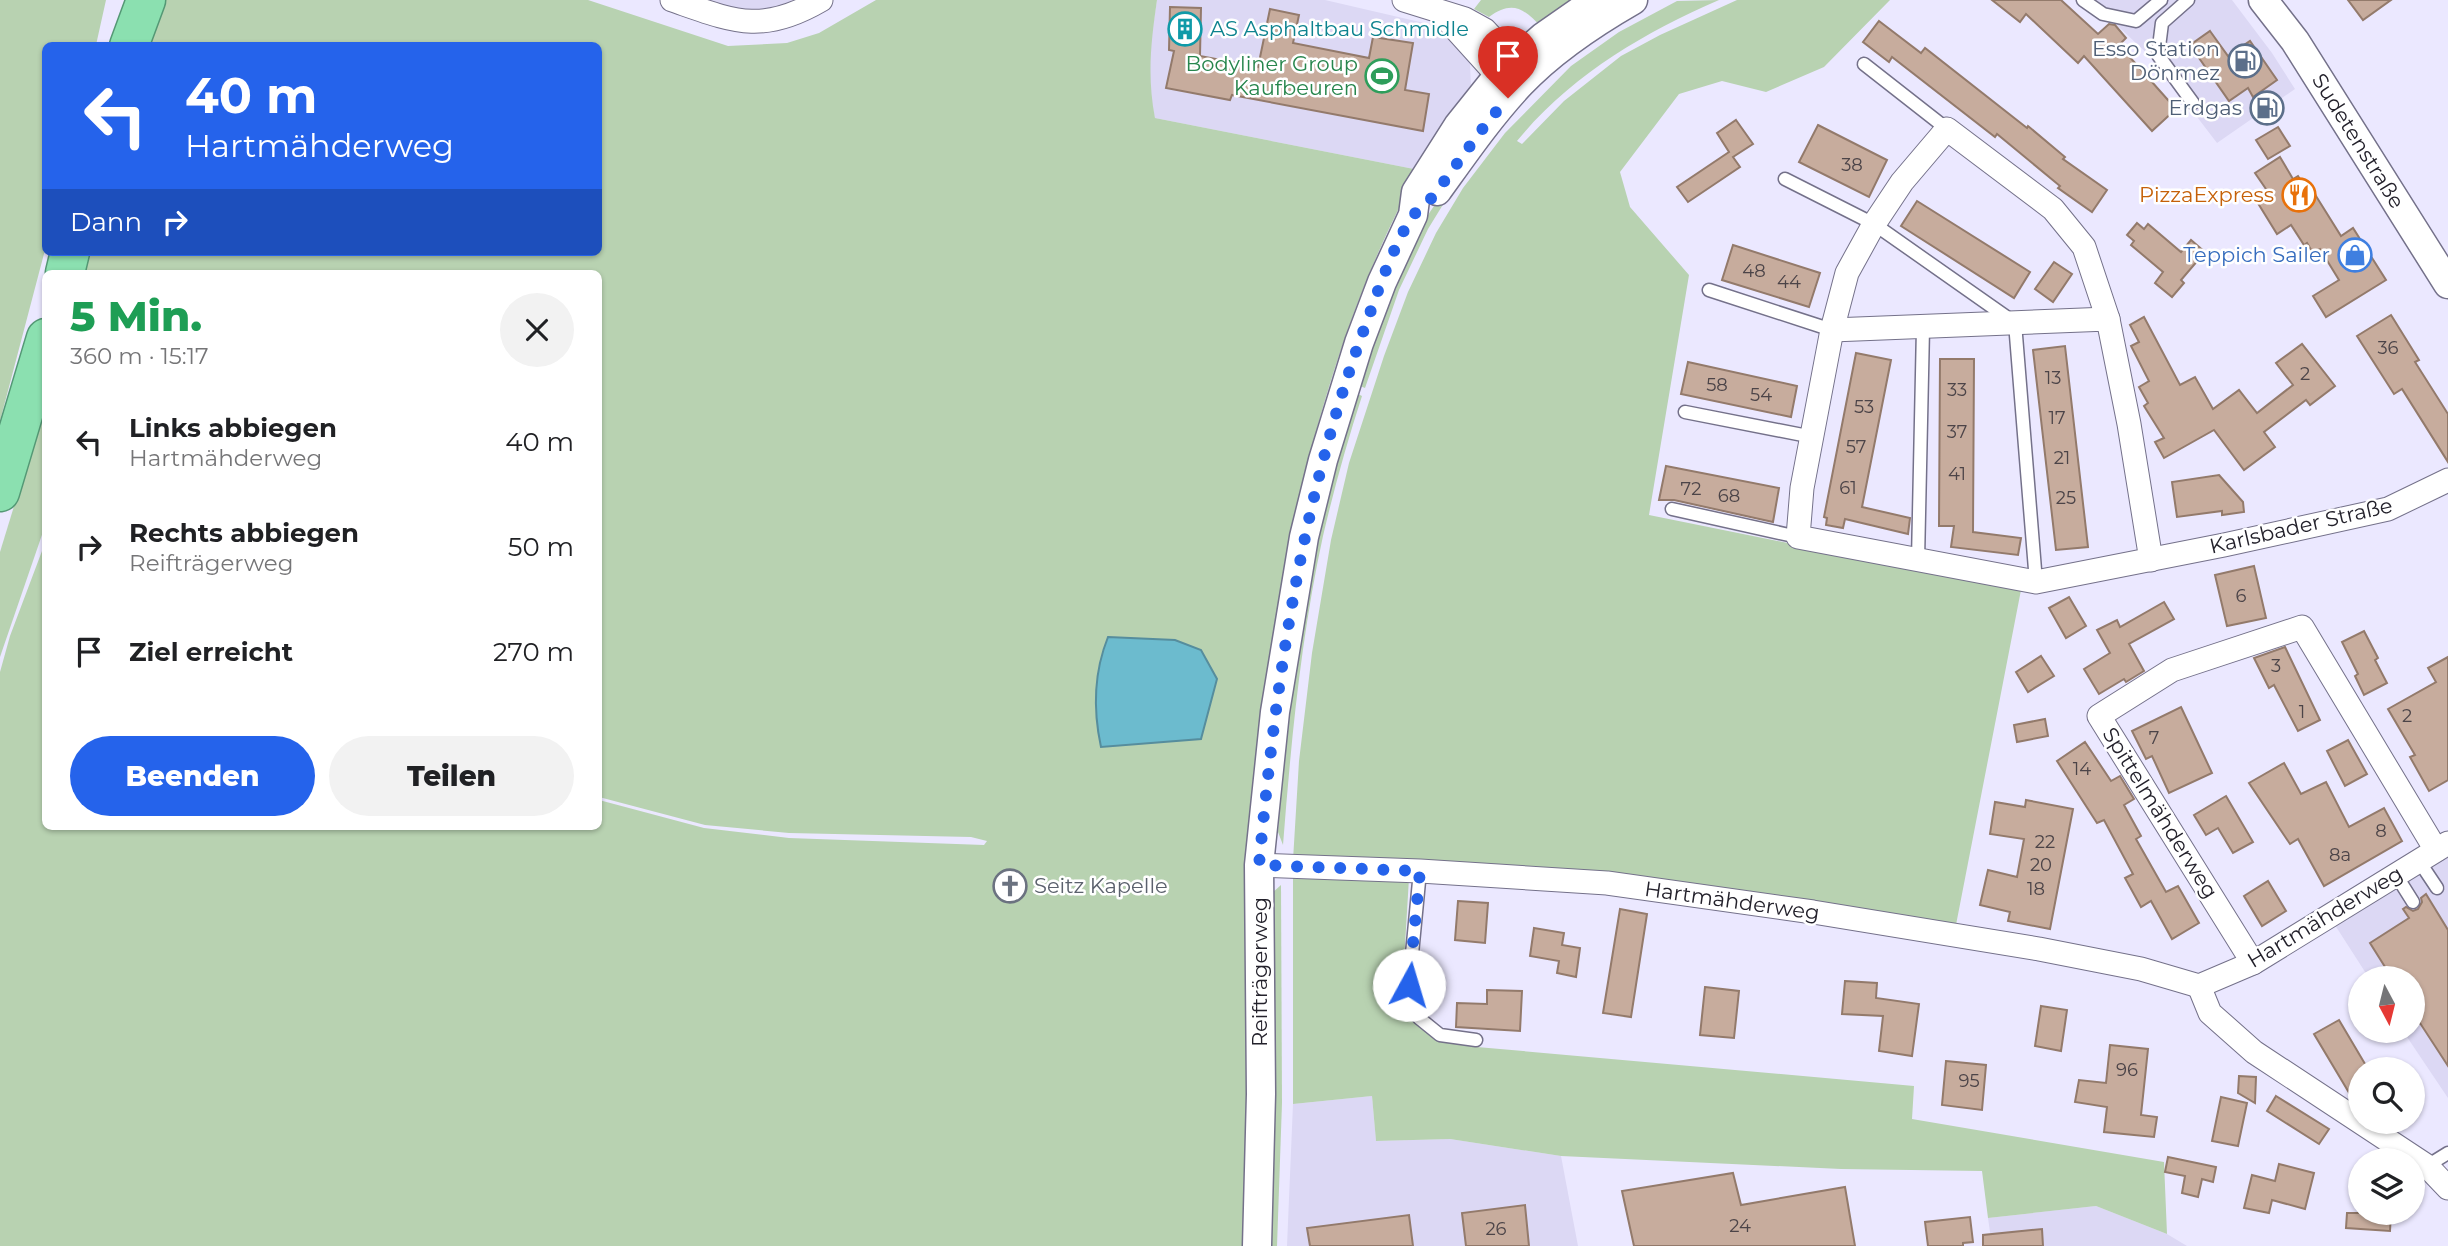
<!DOCTYPE html>
<html lang="de">
<meta charset="utf-8">
<style>
body{margin:0;font-family:Montserrat,sans-serif;background:#f2f2f2;color:#202124;height:100vh;display:flex;flex-direction:column;font-size:26px;white-space:nowrap}
*{box-sizing:border-box;margin:0}
p{font-size:23px;color:#757577}
.icon{flex:none;width:38px;height:38px;fill:none;stroke:currentColor;stroke-width:2;stroke-linecap:round;stroke-linejoin:round}
.map{position:relative;flex:1;overflow:hidden}
.drawer{position:absolute;left:42px;top:270px;width:560px;height:560px;display:flex;flex-direction:column;background:#fff;border-radius:10px;box-shadow:0 2px 5px #0004}
.drawer>*{flex:none}
.guide{position:absolute;left:42px;top:42px;width:560px;height:214px;border-radius:10px;box-shadow:0 2px 5px #0004;background:#2563eb;color:#fff;overflow:hidden}
.needle{width:46px;rotate:173deg}
.tools{position:absolute;left:2348px;top:966px;display:grid;gap:14px}
.tools a{display:grid;place-items:center;width:77px;height:77px;border-radius:50%;background:#fff;box-shadow:0 2px 5px #0004;font-size:35px}
.pin{position:absolute;display:grid;place-items:center;width:60px;height:60px;color:#fff;margin:-72px -30px;border-radius:50% 50% 50% 0;rotate:-45deg;box-shadow:0 0 7px #0007}
.pin .icon{rotate:45deg}
.me{position:absolute;width:77px;margin:-38px;rotate:6deg;stroke-linejoin:round;filter:drop-shadow(0 0 5px #0008)}
.turn{display:flex;align-items:center;gap:24px;height:147px;padding:0 28px;font-size:32px}
.turn .icon{width:91px;height:91px;stroke-width:2.5}
.turn b{display:block;font-size:49px;line-height:60px}
.then{display:flex;align-items:center;height:66px;padding:0 28px;background:#0003;gap:14px;font-size:26px}
.round{display:grid;place-items:center;flex:none;width:74px;height:74px;border-radius:37px;background:#f2f2f2}
.overview{display:flex;align-items:center;justify-content:space-between;height:119px;padding:0 28px}
h1{font-size:42px;font-weight:800;line-height:52px;color:#1e9e55}
.cta{display:flex;gap:14px;margin-top:auto;padding:14px 28px}
.cta a{flex:1;height:80px;border-radius:42px;background:#2563eb;color:#fff;font-size:28px;font-weight:800;line-height:80px;text-align:center}
.cta a+a{background:#f2f2f2;color:#202124}
ul{padding:0;list-style:none}
li{display:flex;align-items:center;gap:21px;height:105px;padding:0 28px}
li div{flex:1}
li b{display:block;font-size:26px}
li em{font-style:normal}
.map>svg:first-child{display:block}
</style>
<div class="map">
<svg width="2448" height="1246" viewBox="0 0 2448 1246">
<rect width="100%" height="100%" fill="#ebe8ff"/>
<!-- built -->
<g fill="#dcd8f4">
<path d="M699 0H792L790 4 758 11 725 9Z"/>
<path d="M1157 0H1325L1450 29 1470 63 1471 88 1419 170 1155 118 1149 91V52Z"/>
<path d="M2090 0H2232L2272 53 2295 89 2217 143 2152 58Z"/>
<path d="M2448 849V1098L2403 1031H2413V978H2369L2333 922Z"/>
<path d="M1372 1096 1376 1141 1450 1139 1561 1156 1578 1246H1287L1293 1104Z"/>
<path d="M2096 1206 2167 1234 2187 1246H1992L1988 1218Z"/>
</g>
<!-- green -->
<g fill="#b8d2b1">
<path d="M0 0H106L96 45 46 46 45 250 0 421Z"/>
<path d="M160 0H588L728 46 787 43 819 33 876 0H1157C1151 41 1147 77 1155 118L1419 170C1354 287 1315 419 1288 550L1249 1095 1244 1246H0V672L10 636 45 543 46 826H598L599 800 704 828 789 838 984 845 987 841 971 837 789 833 705 825 599 797 598 273H85L90 252H598V46L147 45Z"/>
<path d="M1481 0H1583L1542 28C1524 8 1512 0 1489 17L1474 9Z"/>
<path d="M1719 0C1643 33 1570 76 1517 141L1522 144 1564 101 1621 56 1660 35 1737 0H1890L1824 67 1766 92 1722 81 1679 94 1620 172 1630 207 1689 275 1649 515 2021 590 1955 930 1293 860 1299 761 1312 653 1331 540 1349 463 1384 356 1408 292 1436 233 1463 188 1505 133 1571 66 1619 32 1677 1Z"/>
<path d="M1458 180 1428 229 1399 290 1365 388 1360 386C1380 328 1410 217 1458 180Z"/>
<path d="M1356 393 1362 396C1347 442 1334 489 1323 536 1301 637 1291 742 1283 845L1278 832 1282 763 1296 650 1316 535Z"/>
<path d="M45 405V526L0 657V552Z"/>
<path d="M1293 869 1409 878 1402 995 1414 1018 1440 1040 1477 1047 1914 1086 1912 1119 2164 1162 2167 1234 2096 1206 1988 1218 1982 1171 1841 1169 1561 1156 1450 1139 1376 1141 1372 1096 1293 1104Z"/>
<path d="M1281 885 1282 1103 1277 1246H1269L1271 894Z"/>
</g>
<!-- water -->
<path fill="#6cbbce" stroke="#568d9d" stroke-width="2" d="M1108 637 1175 640 1201 650 1217 679 1201 739 1101 747C1093 710 1094 672 1108 637Z"/>
<!-- building -->
<g fill="#c7ac9d" stroke="#937a6b" stroke-width="2">
<path d="M1992 0H2061L2098 34 2109 24 2115 25 2126 38 2119 45 2176 109 2152 131 2084 56 2078 63 2026 14 2020 22Z"/>
<path d="M2348 0H2391L2363 20Z"/>
<path d="M1170 7 1201 8 1200 56 1258 67 1270 9 1299 15 1293 43 1369 58 1373 37 1413 43 1405 90 1429 94 1423 131 1232 95 1230 100 1166 88 1174 51 1169 50Z"/>
<path d="M1879 21 1921 53 1925 48 2027 128 2028 126 2065 157 2063 159 2107 190 2092 212 2058 188 2060 186 1997 134 1995 137 1892 57 1889 62 1863 42Z"/>
<path d="M2210 31 2228 56 2250 41 2277 80 2253 97 2248 88 2229 101 2190 45Z"/>
<path d="M1736 120 1753 144 1733 157 1740 167 1688 202 1677 187 1729 152 1717 133Z"/>
<path d="M1818 125 1887 160 1869 197 1799 162Z"/>
<path d="M2278 127 2290 146 2268 159 2256 140Z"/>
<path d="M2280 157 2293 179 2298 176 2307 190 2311 188 2341 236 2353 228 2386 280 2326 317 2313 296 2339 280 2320 249 2313 253 2307 243 2304 245 2291 225 2277 234 2256 200 2268 192 2255 173Z"/>
<path d="M1917 201 2030 272 2014 298 1901 226Z"/>
<path d="M2137 223 2144 229 2148 224 2181 252 2191 240 2205 252 2181 280 2184 283 2172 297 2155 283 2163 272 2131 245 2134 241 2127 235Z"/>
<path d="M1733 245 1820 273 1809 307 1722 280Z"/>
<path d="M2054 262 2072 274 2053 302 2035 289Z"/>
<path d="M2391 315 2419 360 2415 362 2448 414V462L2402 389 2394 394 2357 336Z"/>
<path d="M2144 317 2180 385 2195 377 2213 409 2239 390 2257 413 2293 385 2276 363 2302 344 2335 386 2310 405 2306 400 2264 432 2275 447 2244 470 2214 430 2164 458 2155 442 2164 438 2144 406 2148 403 2139 387 2149 381 2131 346 2139 342 2130 325Z"/>
<path d="M2065 346 2088 547 2056 550 2033 350Z"/>
<path d="M1856 353 1891 360 1862 507 1910 518 1908 534 1845 519 1843 528 1826 525 1827 518 1824 517Z"/>
<path d="M1940 359H1974L1973 532 2021 538 2018 555 1951 547 1954 526H1939Z"/>
<path d="M1688 362 1797 386 1791 417 1681 394Z"/>
<path d="M1666 466 1779 488 1773 522 1674 500H1659Z"/>
<path d="M2219 475 2243 502 2244 512 2222 515V511L2177 517 2172 482Z"/>
<path d="M2254 566 2266 618 2227 626 2215 575Z"/>
<path d="M2069 597 2086 626 2066 638 2049 608Z"/>
<path d="M2164 602 2174 619 2129 644 2144 671 2126 682 2124 679 2099 694 2084 669 2110 653 2097 630 2117 620 2120 627Z"/>
<path d="M2364 631 2378 658 2375 660 2387 683 2364 695 2355 676 2358 674 2342 642Z"/>
<path d="M2285 647 2320 720 2298 731 2274 685 2269 688 2254 658Z"/>
<path d="M2041 656 2054 676 2028 692 2016 672Z"/>
<path d="M2448 657V780L2429 791 2410 757 2415 755 2388 709 2436 682 2428 668Z"/>
<path d="M2181 707 2212 773 2169 793 2152 756 2146 759 2132 731Z"/>
<path d="M2045 719 2048 736 2017 742 2014 725Z"/>
<path d="M2348 740 2367 774 2345 786 2327 751Z"/>
<path d="M2085 742 2111 781 2120 776 2134 799 2124 805 2141 836 2136 839 2166 892 2178 886 2199 923 2172 939 2151 901 2141 907 2125 878 2133 874 2104 820 2097 823 2057 761Z"/>
<path d="M2284 763 2301 794 2326 782 2349 827 2384 808 2402 841 2324 886 2298 839 2290 844 2249 783Z"/>
<path d="M2226 796 2253 842 2233 853 2218 828 2206 835 2194 815Z"/>
<path d="M2026 800 2073 809 2050 929 2008 921 2010 912 1980 905 1988 870 2017 877 2024 839 1990 834 1995 802 2025 807Z"/>
<path d="M2268 881 2286 911 2262 926 2244 896Z"/>
<path d="M2426 894 2448 930V1066L2420 1023 2413 1027V978H2392L2370 943 2409 918 2403 909 2406 907 2413 911 2418 909 2422 902 2421 898Z"/>
<path d="M1458 901 1488 903 1485 943 1455 940Z"/>
<path d="M1620 909 1647 914 1631 1017 1603 1013Z"/>
<path d="M1534 928 1564 933 1562 945 1580 948 1576 977 1557 973 1559 961 1530 956Z"/>
<path d="M1845 981 1877 983 1876 998 1919 1004 1912 1056 1879 1051 1883 1016 1842 1014Z"/>
<path d="M1705 987 1739 991 1734 1038 1700 1035Z"/>
<path d="M1487 990 1522 991 1520 1031 1456 1027 1457 1003 1487 1004Z"/>
<path d="M2041 1006 2067 1010 2061 1051 2035 1046Z"/>
<path d="M2339 1020 2368 1069H2361V1106L2354 1101 2314 1034Z"/>
<path d="M2110 1045 2148 1049 2141 1115 2157 1117 2154 1137 2104 1132 2107 1107 2075 1102 2079 1080 2106 1083Z"/>
<path d="M1946 1061 1986 1065 1982 1110 1942 1105Z"/>
<path d="M2239 1076 2256 1077 2255 1103 2238 1093Z"/>
<path d="M2276 1096 2329 1129 2319 1144 2267 1111Z"/>
<path d="M2221 1097 2247 1103 2238 1146 2212 1141Z"/>
<path d="M2168 1157 2216 1167 2213 1182 2202 1179 2198 1197 2182 1193 2185 1176 2165 1172Z"/>
<path d="M2279 1164 2314 1173 2305 1209 2272 1200 2269 1213 2244 1208 2252 1175 2275 1181Z"/>
<path d="M1733 1173 1741 1205 1845 1187 1855 1246H1634L1622 1191Z"/>
<path d="M1525 1205 1529 1246H1466L1462 1213Z"/>
<path d="M2347 1213H2391L2390 1231 2346 1228Z"/>
<path d="M1409 1215 1413 1246H1310L1307 1228Z"/>
<path d="M1970 1217 1973 1242 1963 1243V1246H1928L1925 1222Z"/>
<path d="M2042 1229 2043 1246H1983V1235Z"/>
</g>
<g fill="none" stroke-linecap="round" stroke-linejoin="round">
<defs>
<g id="service">
<path d="M2083 0 2103 14 2136 21 2161 0"/>
<path d="M2188 0 2162 23 2158 55 2193 103"/>
<path d="M1864 64 1947 129"/>
<path d="M1785 179 1874 224 2015 323 2036 582"/>
<path d="M1709 290 1832 330"/>
<path d="M1685 412 1813 437"/>
<path d="M1672 509 1798 537"/>
<path d="M1918 560 1923 328"/>
<path d="M2419 861 2437 888"/>
<path d="M1420 871 1409 985 1419 1018 1440 1035 1476 1040"/>
<path d="M2396 875 2413 902"/>
<path d="M2427 1166 2448 1153"/>
</g>
<g id="minor">
<path d="M672 0C733 21 761 35 821 0"/>
<path d="M1404 0 1465 19 1485 30 1514 61"/>
<path d="M1442 14 1498 76 1513 80"/>
<path d="M2108 319 2084 247 2053 209 1947 129 1902 182 1874 224 1847 273 1832 330 1802 488 1798 537 2036 582 2224 545 2388 509 2448 480"/>
<path d="M1832 330 2108 319 2129 424 2151 560"/>
<path d="M1259 865 1420 871 1607 883 1813 912 2039 949 2141 969 2199 986 2253 963 2448 843"/>
<path d="M2253 963 2099 716 2172 670 2302 627 2436 850"/>
<path d="M2199 986 2210 1013 2254 1052 2427 1166 2448 1188"/>
</g>
<g id="tertiary">
<path d="M2263 0 2295 41 2448 284"/>
<path d="M1437 191C1463 155 1489 117 1520 84 1552 50 1593 23 1633 0"/>
<path d="M1257 1246 1261 1094 1259 865 1275 712 1304 537 1323 460 1359 343 1382 282 1413 215 1416 192 1458 126 1498 76 1543 37 1596 0"/>
</g>
<g id="trunk">
<path d="M129 46 146 0"/>
<path d="M65 273 70 252"/>
<path d="M0 492 46 338"/>
</g>
</defs>
<!-- service casing -->
<use href="#service" stroke="#74718a" stroke-width="15"/>
<!-- minor casing -->
<use href="#minor" stroke="#74718a" stroke-width="25"/>
<!-- tertiary casing -->
<use href="#tertiary" stroke="#74718a" stroke-width="31"/>
<!-- trunk casing -->
<use href="#trunk" stroke="#549875" stroke-width="41"/>
<!-- service -->
<use href="#service" stroke="#fff" stroke-width="12"/>
<!-- minor -->
<use href="#minor" stroke="#fff" stroke-width="23"/>
<!-- tertiary -->
<use href="#tertiary" stroke="#fff" stroke-width="28"/>
<!-- trunk -->
<use href="#trunk" stroke="#8be0b0" stroke-width="38"/>
</g>
<g fill="none" stroke-linecap="round" stroke-linejoin="round">
<!-- route -->
<path stroke="#2563eb" stroke-width="12" stroke-dasharray="0 21.6" d="M1409 985 1420 871 1259 865C1276 682 1301 498 1366 324 1378 291 1393 246 1412 217 1418 209 1428 203 1434 195 1459 162 1481 128 1508 98"/>
</g>
<!-- icons -->
<defs>
<symbol id="building-ring" viewBox="-11 -11 22 22"><circle r="9.5" fill="#fff" stroke="#0f9aa8" stroke-width="1.5"/><path d="M-4-6H4V6H1V3H-1V6H-4ZM-2.5-4.3h1.7v1.8h-1.7ZM.8-4.3h1.7v1.8H.8ZM-2.5-1h1.7V.8h-1.7ZM.8-1h1.7V.8H.8Z" fill="#0f9aa8"/></symbol>
<symbol id="fuel-ring" viewBox="-11 -11 22 22"><circle r="9.5" fill="#fff" stroke="#5c6f8a" stroke-width="1.5"/><path d="M-5.5-6h7V0h2V4h1.3V-2.5L3-4.5l.8-.8L6-3V5H2.5V1h-1V6h-7ZM-4.2-4.7v3.2H.2V-4.7Z" fill="#5c6f8a"/></symbol>
<symbol id="stadium-ring" viewBox="-11 -11 22 22"><circle r="9.5" fill="#fff" stroke="#2e9e5b" stroke-width="1.5"/><path d="M0-5a6.5 5 0 1 0 0 10a6.5 5 0 1 0 0-10ZM-3.5-1.8h7v3.6h-7Z" fill="#2e9e5b"/></symbol>
<symbol id="restaurant-ring" viewBox="-11 -11 22 22"><circle r="9.5" fill="#fff" stroke="#e8710a" stroke-width="1.5"/><path d="M-5-6h1v4h1v-4h1v4h1v-4h1v5L-1.5 .5V6h-2V.5L-5-1ZM5-6V6H3V1.5H1.5Q1.5-4 5-6Z" fill="#e8710a"/></symbol>
<symbol id="shop-ring" viewBox="-11 -11 22 22"><circle r="9.5" fill="#fff" stroke="#3f7fe0" stroke-width="1.5"/><path d="M-5-2.5h2.3a2.7 3.5 0 0 1 5.4 0H5L5.5 6h-11ZM-1.5-2.5h3a1.5 2.3 0 0 0-3 0Z" fill="#3f7fe0"/></symbol>
<symbol id="church-ring" viewBox="-11 -11 22 22"><circle r="9.5" fill="#fff" stroke="#6b7280" stroke-width="1.5"/><path d="M-1.2-6h2.4v3.5h3.3v2.4h-3.3V6h-2.4V-.1h-3.3v-2.4h3.3Z" fill="#6b7280"/></symbol>
</defs>
<g fill-rule="evenodd">
<use href="#building-ring" x="1166" y="10" width="38" height="38"/>
<use href="#fuel-ring" x="2226" y="42" width="38" height="38"/>
<use href="#stadium-ring" x="1363" y="57" width="38" height="38"/>
<use href="#fuel-ring" x="2248" y="89" width="38" height="38"/>
<use href="#restaurant-ring" x="2280" y="176" width="38" height="38"/>
<use href="#shop-ring" x="2336" y="236" width="38" height="38"/>
<use href="#church-ring" x="991" y="867" width="38" height="38"/>
</g>
<g text-anchor="middle" stroke-width="5" stroke-linejoin="round" paint-order="stroke">
<!-- number labels -->
<g font-size="18" fill="#4c4448">
<text x="1852" y="171">38</text>
<text x="1754" y="277">48</text>
<text x="1789" y="288">44</text>
<text x="2388" y="354">36</text>
<text x="2305" y="380">2</text>
<text x="2053" y="384">13</text>
<text x="1717" y="391">58</text>
<text x="1957" y="396">33</text>
<text x="1761" y="401">54</text>
<text x="1864" y="413">53</text>
<text x="2057" y="424">17</text>
<text x="1957" y="438">37</text>
<text x="1856" y="453">57</text>
<text x="2062" y="464">21</text>
<text x="1957" y="480">41</text>
<text x="1848" y="494">61</text>
<text x="1691" y="495">72</text>
<text x="1729" y="502">68</text>
<text x="2066" y="504">25</text>
<text x="2241" y="602">6</text>
<text x="2276" y="672">3</text>
<text x="2302" y="718">1</text>
<text x="2407" y="722">2</text>
<text x="2154" y="744">7</text>
<text x="2082" y="775">14</text>
<text x="2381" y="837">8</text>
<text x="2045" y="848">22</text>
<text x="2340" y="861">8a</text>
<text x="2041" y="871">20</text>
<text x="2036" y="895">18</text>
<text x="2127" y="1076">96</text>
<text x="1969" y="1087">95</text>
<text x="1740" y="1232">24</text>
<text x="1496" y="1235">26</text>
</g>
<!-- culture labels -->
<g font-size="21" fill="#0d838f" stroke="#fff" text-anchor="start">
<text x="1210" y="36">AS Asphaltbau Schmidle</text>
</g>
<!-- service labels -->
<g font-size="21" fill="#4e5e75" stroke="#fff" text-anchor="end">
<text x="2220" y="56">Esso Station<tspan x="2220" dy="24">Dönmez</tspan></text>
<text x="2242" y="115">Erdgas</text>
</g>
<!-- leisure labels -->
<g font-size="21" fill="#27864d" stroke="#fff" text-anchor="end">
<text x="1358" y="71">Bodyliner Group<tspan x="1358" dy="24">Kaufbeuren</tspan></text>
</g>
<!-- street labels -->
<g font-size="21" fill="#23212b" stroke="#fff">
<text transform="translate(2358 141) rotate(58)" y="7">Sudetenstraße</text>
<text transform="translate(2301 526) rotate(-13)" y="7">Karlsbader Straße</text>
<text transform="translate(2160 813) rotate(58)" y="7">Spittelmähderweg</text>
<text transform="translate(1732 901) rotate(8)" y="7">Hartmähderweg</text>
<text transform="translate(2325 917) rotate(-31)" y="7">Hartmähderweg</text>
<text transform="translate(1260 972) rotate(-90)" y="7">Reifträgerweg</text>
</g>
<!-- food labels -->
<g font-size="21" fill="#c56008" stroke="#fff" text-anchor="end">
<text x="2274" y="202">PizzaExpress</text>
</g>
<!-- shop labels -->
<g font-size="21" fill="#366cbe" stroke="#fff" text-anchor="end">
<text x="2330" y="262">Teppich Sailer</text>
</g>
<!-- worship labels -->
<g font-size="21" fill="#5b616d" stroke="#fff" text-anchor="start">
<text x="1034" y="893">Seitz Kapelle</text>
</g>
</g>
</svg>
<div class="tools">
<a><svg class="needle" viewBox="-14 -14 28 28"><path d="M0-13l5 13h-10z" fill="#e53935"/><path d="M0 13l5-13h-10z" fill="#757577"/></svg></a>
<a><svg class="icon" aria-label="search" viewBox="0 0 24 24"><circle cx="10" cy="10" r="6"/><path d="M15 15l6 6"/></svg></a>
<a><svg class="icon" aria-label="layers" viewBox="0 0 24 24"><path d="M12 4l9 5-9 5-9-5zM3 14l9 5 9-5"/></svg></a>
</div>
<div class="pin" style="left:1508px;top:98px;background:#d93025"><svg class="icon" aria-label="arrive" viewBox="0 0 24 24"><path d="M6 21V4h12l-3 4 3 4H6"/></svg></div>
<svg class="me" style="left:1409px;top:985px" viewBox="-20 -20 40 40"><circle r="19" fill="#fff"/><path d="M0-13L10 11 0 6-10 11z" fill="#2563eb"/></svg>
<div class="guide">
<div class="turn"><svg class="icon" aria-label="left" viewBox="0 0 24 24"><path d="M17 20v-9H6M10 6l-5 5 5 5"/></svg><div><b>40 m</b>Hartmähderweg</div></div>
<div class="then">Dann<svg class="icon" aria-label="right" viewBox="0 0 24 24"><path d="M7 20v-9h11M14 6l5 5-5 5"/></svg></div>
</div>
<section class="drawer">
<div class="overview"><div><h1>5 Min.</h1><p>360 m · 15:17</p></div><a class="round"><svg class="icon" aria-label="close" viewBox="0 0 24 24"><path d="M6 6l12 12M18 6L6 18"/></svg></a></div>
<ul>
<li><svg class="icon" aria-label="left" viewBox="0 0 24 24"><path d="M17 20v-9H6M10 6l-5 5 5 5"/></svg><div><b>Links abbiegen</b><p>Hartmähderweg</p></div><em>40 m</em></li>
<li><svg class="icon" aria-label="right" viewBox="0 0 24 24"><path d="M7 20v-9h11M14 6l5 5-5 5"/></svg><div><b>Rechts abbiegen</b><p>Reifträgerweg</p></div><em>50 m</em></li>
<li><svg class="icon" aria-label="arrive" viewBox="0 0 24 24"><path d="M6 21V4h12l-3 4 3 4H6"/></svg><div><b>Ziel erreicht</b></div><em>270 m</em></li>
</ul>
<div class="cta"><a>Beenden</a><a>Teilen</a></div>
</section>
</div>
